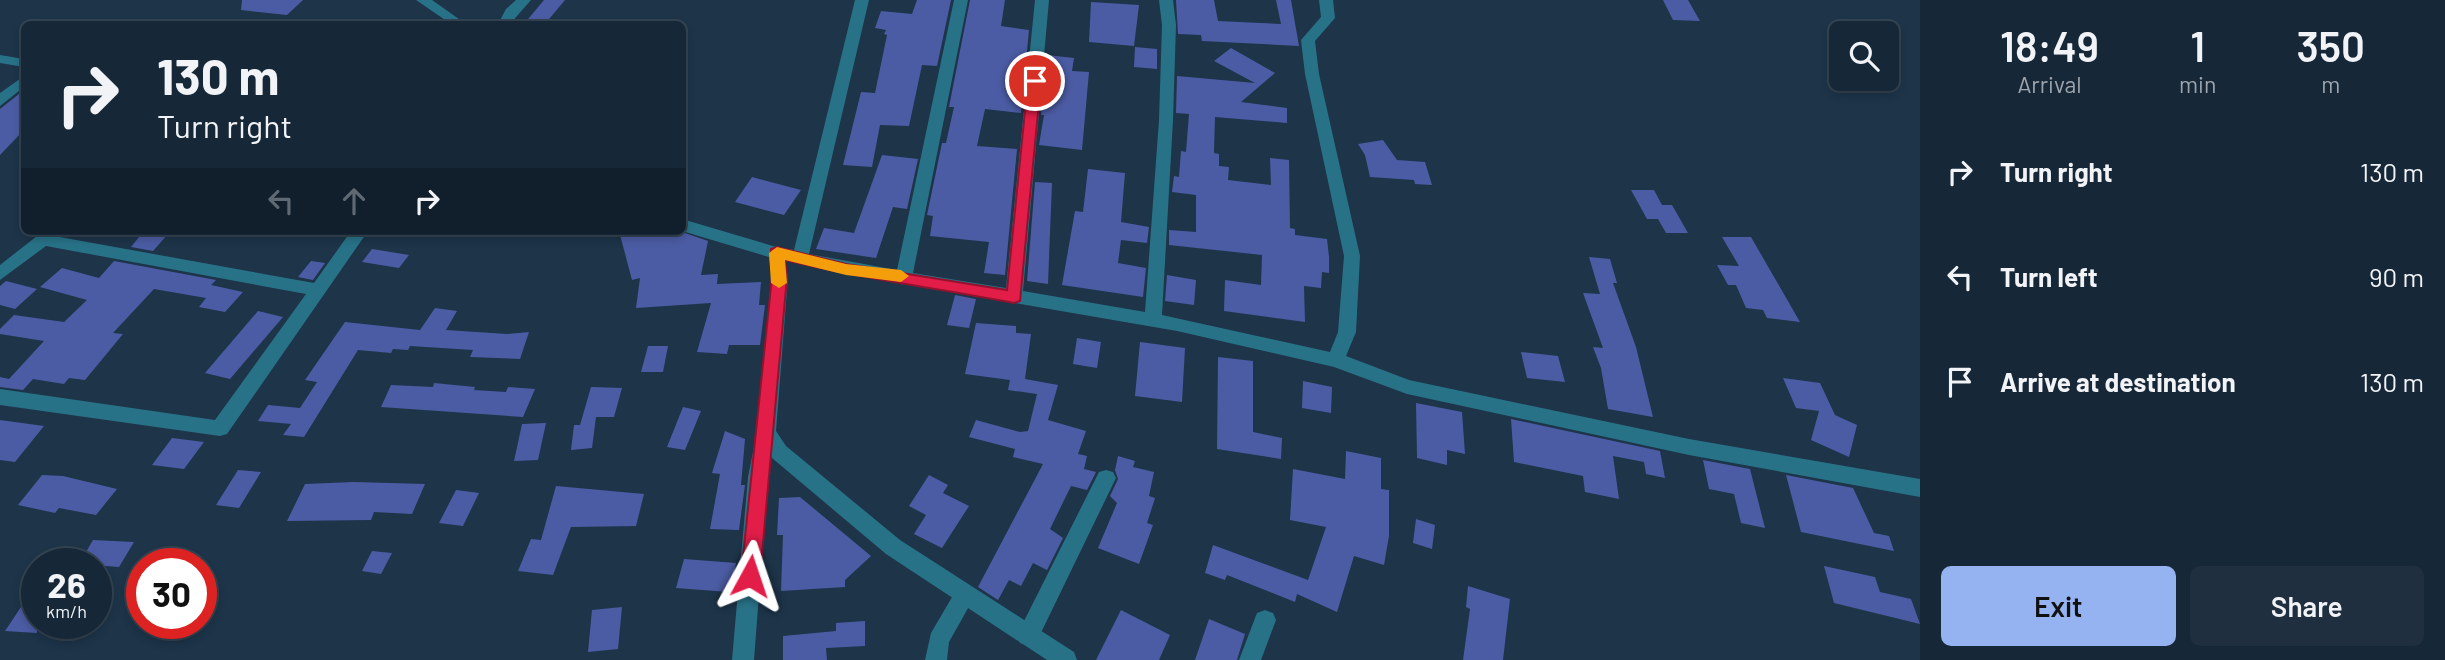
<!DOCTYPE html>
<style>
body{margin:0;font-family:Barlow,sans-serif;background:#1f2f3f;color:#f1f3f6;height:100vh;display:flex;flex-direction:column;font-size:26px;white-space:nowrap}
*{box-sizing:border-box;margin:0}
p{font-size:23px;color:#9ea5ad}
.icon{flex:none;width:38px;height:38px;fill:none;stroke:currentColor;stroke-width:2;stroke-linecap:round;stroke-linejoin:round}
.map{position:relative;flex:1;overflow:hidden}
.panel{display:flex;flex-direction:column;background:#162737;width:525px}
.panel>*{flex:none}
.banner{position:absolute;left:21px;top:21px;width:665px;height:214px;border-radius:10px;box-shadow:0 4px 10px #0003,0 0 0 2px #354452;background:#162737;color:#f1f3f6;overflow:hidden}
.buttons{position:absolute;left:1829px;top:21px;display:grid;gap:14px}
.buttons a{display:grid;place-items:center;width:70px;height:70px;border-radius:10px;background:#162737;box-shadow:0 4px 10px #0003,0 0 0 2px #354452;font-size:35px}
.speed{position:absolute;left:21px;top:548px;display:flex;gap:14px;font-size:35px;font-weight:700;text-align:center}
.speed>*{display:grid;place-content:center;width:91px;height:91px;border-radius:50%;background:#162737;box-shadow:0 4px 10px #0003,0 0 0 2px #354452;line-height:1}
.speed small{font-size:18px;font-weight:400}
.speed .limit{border:10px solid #d22;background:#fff;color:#111}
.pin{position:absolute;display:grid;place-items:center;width:60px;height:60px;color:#fff;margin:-30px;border:4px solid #fff;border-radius:50%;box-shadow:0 2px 7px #0007}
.me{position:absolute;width:77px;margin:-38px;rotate:5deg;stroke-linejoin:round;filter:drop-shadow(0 0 5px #0008)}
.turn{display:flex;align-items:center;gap:24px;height:147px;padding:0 21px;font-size:32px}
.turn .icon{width:91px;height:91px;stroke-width:2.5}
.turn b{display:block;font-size:49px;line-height:60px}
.lanes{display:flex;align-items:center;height:66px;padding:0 21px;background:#0003;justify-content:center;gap:35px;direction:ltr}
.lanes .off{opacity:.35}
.eta{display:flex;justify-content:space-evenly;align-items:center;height:119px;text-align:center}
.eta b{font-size:42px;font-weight:600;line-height:49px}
.cta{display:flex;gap:14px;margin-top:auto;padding:14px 21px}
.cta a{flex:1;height:80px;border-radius:10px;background:#95b2f1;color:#111;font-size:28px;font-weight:600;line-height:80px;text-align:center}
.cta a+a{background:#1f2f3f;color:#f1f3f6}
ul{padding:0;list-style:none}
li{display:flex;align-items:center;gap:21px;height:105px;padding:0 21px}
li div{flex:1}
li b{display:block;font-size:26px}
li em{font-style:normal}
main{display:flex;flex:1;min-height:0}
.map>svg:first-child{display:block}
</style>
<main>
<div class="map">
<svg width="1920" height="660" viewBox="0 0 1920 660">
<rect width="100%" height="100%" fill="#1d3449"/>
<!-- building -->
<g fill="#4c5ca4">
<path d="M242 0H303L287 15 241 10Z"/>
<path d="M544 0H565L545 24H524Z"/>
<path d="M917 0H951L937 66 922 65 909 126 880 125 872 167 843 165 861 92 875 93 887 35 884 34 886 30 875 28 881 11 912 14Z"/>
<path d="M970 0H1005L1001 26 1029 30 1021 113 985 109 977 146 1017 149 1005 275 984 273 989 242 930 236 933 216 927 215 942 143H946L954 107H949Z"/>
<path d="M1176 0H1214L1218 21 1281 24 1276 0H1291L1299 46 1202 41 1201 35 1178 34Z"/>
<path d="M1663 0H1688L1700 21 1673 20Z"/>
<path d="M1091 2 1139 5 1134 46 1089 42Z"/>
<path d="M1135 47 1157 49V69L1134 67Z"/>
<path d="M1231 48 1275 73 1241 102 1287 108V123L1215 117 1214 153 1219 154V166L1229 167 1228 180 1271 185 1270 158 1289 160 1290 228 1295 229V235L1327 239 1329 257V273L1322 272 1321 288 1304 286 1305 322 1224 311 1225 280 1261 285 1262 255 1169 245V230L1196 232V195L1172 192 1174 176 1179 177 1181 151 1186 152 1189 114 1176 113 1177 76 1255 83 1214 61Z"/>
<path d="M1047 55 1074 58 1072 71 1089 72 1082 150 1039 145 1044 115H1041Z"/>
<path d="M24 90V130L0 155V109Z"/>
<path d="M1383 140 1397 160 1425 162 1432 185 1415 184 1414 180 1370 177 1365 155 1358 144Z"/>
<path d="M882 155 918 159 907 209 893 207 876 258 816 249 824 228 854 233Z"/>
<path d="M1088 169 1125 173 1121 222 1149 227 1147 243 1121 240 1118 263 1146 268 1143 297 1062 285 1075 211 1083 212Z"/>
<path d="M752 177 801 190 784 215 735 202Z"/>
<path d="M1035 182 1052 183 1048 284 1027 281Z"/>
<path d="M1631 190H1654L1662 205H1672L1688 233H1666L1658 219H1647Z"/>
<path d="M619 231H679L708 241 701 275 718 274 717 284 761 282 759 305H765L760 345H729L727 354 697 352 711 303 636 308 640 278 632 280Z"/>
<path d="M143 232 168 234 153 251 131 247Z"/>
<path d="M1722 237H1751L1800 322 1767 318 1763 310 1746 308 1736 285H1728L1717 265 1739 266Z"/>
<path d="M372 249 409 255 399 268 362 262Z"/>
<path d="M1589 257 1610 259 1617 283H1613L1636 347 1653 417 1608 409 1601 368 1593 347 1603 348 1583 293 1600 294Z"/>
<path d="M114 261 216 280 211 285 243 292 225 312 199 307 206 298 154 289 113 333 123 334 85 380 69 378 64 384 33 379 23 390 0 387V377L9 379 44 341 0 334V329L14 315 64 322 87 300 40 287 62 268 99 278Z"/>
<path d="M311 261 325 263 313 280 298 277Z"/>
<path d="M1167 275 1196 280 1194 305 1165 301Z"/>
<path d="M6 281 37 289 15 309 0 305V286Z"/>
<path d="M955 295 976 299 969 328 947 325Z"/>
<path d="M435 308 457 311 446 330 507 334 529 332 520 359 470 357 473 350 410 346 408 350 393 349 391 353 358 350 304 437 283 435 291 424 258 421 268 405 300 408 317 382 305 380 345 322 420 330Z"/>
<path d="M258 311 283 317 230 379 205 373Z"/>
<path d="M976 323 1016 326V333L1031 334 1025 379 1058 385 1048 420 1086 431 1078 454 1087 456 1084 469 1096 472 1087 490 1071 486 1050 529 1063 538 1047 570 1033 563 1021 586 1009 580 998 600 978 587 1043 464 1013 457 1015 449 969 437 976 420 1020 432 1028 431 1037 394 1008 390 1010 380 965 374Z"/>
<path d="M1077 338 1101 342 1097 368 1073 364Z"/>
<path d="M1140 342 1185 348 1182 402 1135 396Z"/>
<path d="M648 346H668L663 372H641Z"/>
<path d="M1521 352 1558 356 1565 382 1527 378Z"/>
<path d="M1218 357 1253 361V432L1282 438 1281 459 1217 449Z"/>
<path d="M1783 378 1820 383 1835 415 1857 425 1849 457 1811 440 1819 411 1796 408Z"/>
<path d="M1303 381 1332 387 1331 413 1302 408Z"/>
<path d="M434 383 475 387 474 390 506 392 508 387 535 389 523 417 381 407 391 385 433 387Z"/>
<path d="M591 387 622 388 614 417H596L592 448 571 450 574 425H580Z"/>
<path d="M1416 403 1462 412 1465 454 1447 450V465L1417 458Z"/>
<path d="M683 407 701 411 685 450 667 447Z"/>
<path d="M1511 419 1660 451 1665 478 1646 474 1644 462 1613 456 1619 499 1585 492 1583 476 1514 462Z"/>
<path d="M0 420 44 426 15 462 0 460Z"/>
<path d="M546 423 538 460 514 461 522 424Z"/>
<path d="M725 431 745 439 741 485H745L739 530 710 529 720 474 712 473Z"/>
<path d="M172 438 204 442 184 469 152 465Z"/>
<path d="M1346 451 1381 458V489L1389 490V536L1384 565 1354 556 1337 612 1297 594 1295 602 1227 575 1225 580 1205 573 1213 545 1308 580 1326 527 1290 520 1293 469 1345 479Z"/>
<path d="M1118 456 1135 461 1133 467 1154 472 1149 496 1155 498 1147 523 1153 525 1139 564 1098 548 1117 503 1110 496 1118 479 1115 470Z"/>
<path d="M1703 460 1750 469 1765 528 1741 523 1734 494 1709 489Z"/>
<path d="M238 470 261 472 239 508 216 505Z"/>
<path d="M42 475 63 476 117 489 96 515 59 508 55 513 18 505Z"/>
<path d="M929 475 948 485 943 493 969 506 942 548 914 534 926 515 909 506Z"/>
<path d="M1786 475 1853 488 1874 533 1889 536 1894 551 1801 532Z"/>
<path d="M354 482 425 484 412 514 374 512 371 520 287 521 305 484Z"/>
<path d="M556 486 644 494 636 526 571 527 553 575 518 571 531 539 541 540Z"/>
<path d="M456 490 479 493 463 526 439 523Z"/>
<path d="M800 497 871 556 845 580V587L781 591 783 535H777L779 498Z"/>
<path d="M1416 519 1435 525 1432 549 1413 543Z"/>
<path d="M93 540 134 542 119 567 79 564Z"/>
<path d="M372 551 392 553 381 574 362 571Z"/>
<path d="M684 559 736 563 729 592 676 588Z"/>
<path d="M1824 566 1875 577 1880 592 1911 599 1920 624 1834 603Z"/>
<path d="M37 583V633L5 631Z"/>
<path d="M1468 586 1510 599 1503 660H1463L1470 609 1466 607Z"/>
<path d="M622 607 618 649 588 652 592 610Z"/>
<path d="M1121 610 1170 635 1159 660H1096Z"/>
<path d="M1209 619 1245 634 1237 660H1195Z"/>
<path d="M865 621V646L826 648 827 660H783V636L836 631V623Z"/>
</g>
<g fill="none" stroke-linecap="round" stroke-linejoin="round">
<!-- minor -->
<g fill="#287288" fill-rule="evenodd">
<path d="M416 0H432L466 24H451Z"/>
<path d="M516 0H531L510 24H498L506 9Z"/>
<path d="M855 0H869L809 254 897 270 954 0H968L913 273 1006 288 1035 0H1049L1023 291 1145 312 1159 120 1162 25 1159 0H1173L1176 25 1173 120 1162 315 1330 352 1338 332 1344 256 1305 74 1301 40 1321 17 1319 0H1333L1335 18 1315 41 1319 74 1360 256 1356 332 1346 356 1409 380 1689 439 1920 479V497L1689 455 1407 394 1334 367 1177 331 870 278 771 257 769 253 777 247 794 250Z"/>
<path d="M24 76V87L0 106V93Z"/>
<path d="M351 231H368L227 434 220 436 0 405V389L215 420 306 294 46 246 0 280V265L37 236 43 234 314 283Z"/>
<path d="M766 424 773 426 775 432 768 477 754 660H732L748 477 757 432 759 426Z"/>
<path d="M1106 470 1113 472 1116 478 1036 643 1028 646 1020 643 1017 636 1020 629 1099 472Z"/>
<path d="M965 584 972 587 976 594 949 642 947 660H925L931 633 958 587Z"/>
<path d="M1265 610 1273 613 1276 620 1261 660H1239L1257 613Z"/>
</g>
<!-- tertiary -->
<g fill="#287288" fill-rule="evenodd">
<path d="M0 55 24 59V67L0 63Z"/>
<path d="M682 219 783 249 788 277 776 431 786 446 900 540 1074 652 1077 660H1047L886 554 772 458 757 432 772 277 769 257 682 231Z"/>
</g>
</g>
<!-- route -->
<path fill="#e11d48" stroke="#92132f" stroke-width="2" d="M1035 77 1041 81 1020 301 1014 303C938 288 861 279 785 260L787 277 760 576 757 582 750 584 744 582 741 576 772 277 771 249 777 247 846 264 1007 290 1028 81Z"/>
<!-- slow -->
<path fill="#f59e0b" d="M777 247 846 264 901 270 909 276 901 282 846 275 785 260 787 283 779 288 771 283 769 253Z"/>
</svg>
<div class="buttons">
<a><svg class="icon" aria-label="search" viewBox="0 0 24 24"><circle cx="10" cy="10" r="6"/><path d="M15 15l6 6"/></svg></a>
</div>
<div class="speed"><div>26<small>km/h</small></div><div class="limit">30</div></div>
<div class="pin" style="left:1035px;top:81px;background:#d93025"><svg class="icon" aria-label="arrive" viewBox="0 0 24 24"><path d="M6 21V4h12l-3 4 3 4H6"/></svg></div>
<svg class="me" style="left:750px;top:576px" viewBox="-20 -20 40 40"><path d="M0-17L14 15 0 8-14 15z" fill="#e11d48" stroke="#fff" stroke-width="4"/></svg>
<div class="banner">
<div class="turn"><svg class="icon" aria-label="right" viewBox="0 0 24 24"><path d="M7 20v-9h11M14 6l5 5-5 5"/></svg><div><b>130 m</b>Turn right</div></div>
<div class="lanes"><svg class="icon off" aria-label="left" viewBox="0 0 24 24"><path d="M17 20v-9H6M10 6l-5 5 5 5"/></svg><svg class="icon off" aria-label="ahead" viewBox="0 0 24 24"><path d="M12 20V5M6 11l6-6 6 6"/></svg><svg class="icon" aria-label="right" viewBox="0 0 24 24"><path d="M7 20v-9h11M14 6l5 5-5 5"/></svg></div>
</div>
</div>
<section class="panel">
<div class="eta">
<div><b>18:49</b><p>Arrival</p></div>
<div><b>1</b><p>min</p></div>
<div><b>350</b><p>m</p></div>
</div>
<ul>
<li><svg class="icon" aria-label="right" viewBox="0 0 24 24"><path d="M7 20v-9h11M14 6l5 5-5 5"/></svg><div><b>Turn right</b></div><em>130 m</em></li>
<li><svg class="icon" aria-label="left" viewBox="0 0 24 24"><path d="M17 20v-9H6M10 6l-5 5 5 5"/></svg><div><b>Turn left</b></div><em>90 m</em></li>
<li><svg class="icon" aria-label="arrive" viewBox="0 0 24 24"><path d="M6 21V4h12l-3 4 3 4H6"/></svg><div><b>Arrive at destination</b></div><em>130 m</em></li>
</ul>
<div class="cta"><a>Exit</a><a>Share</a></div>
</section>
</main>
